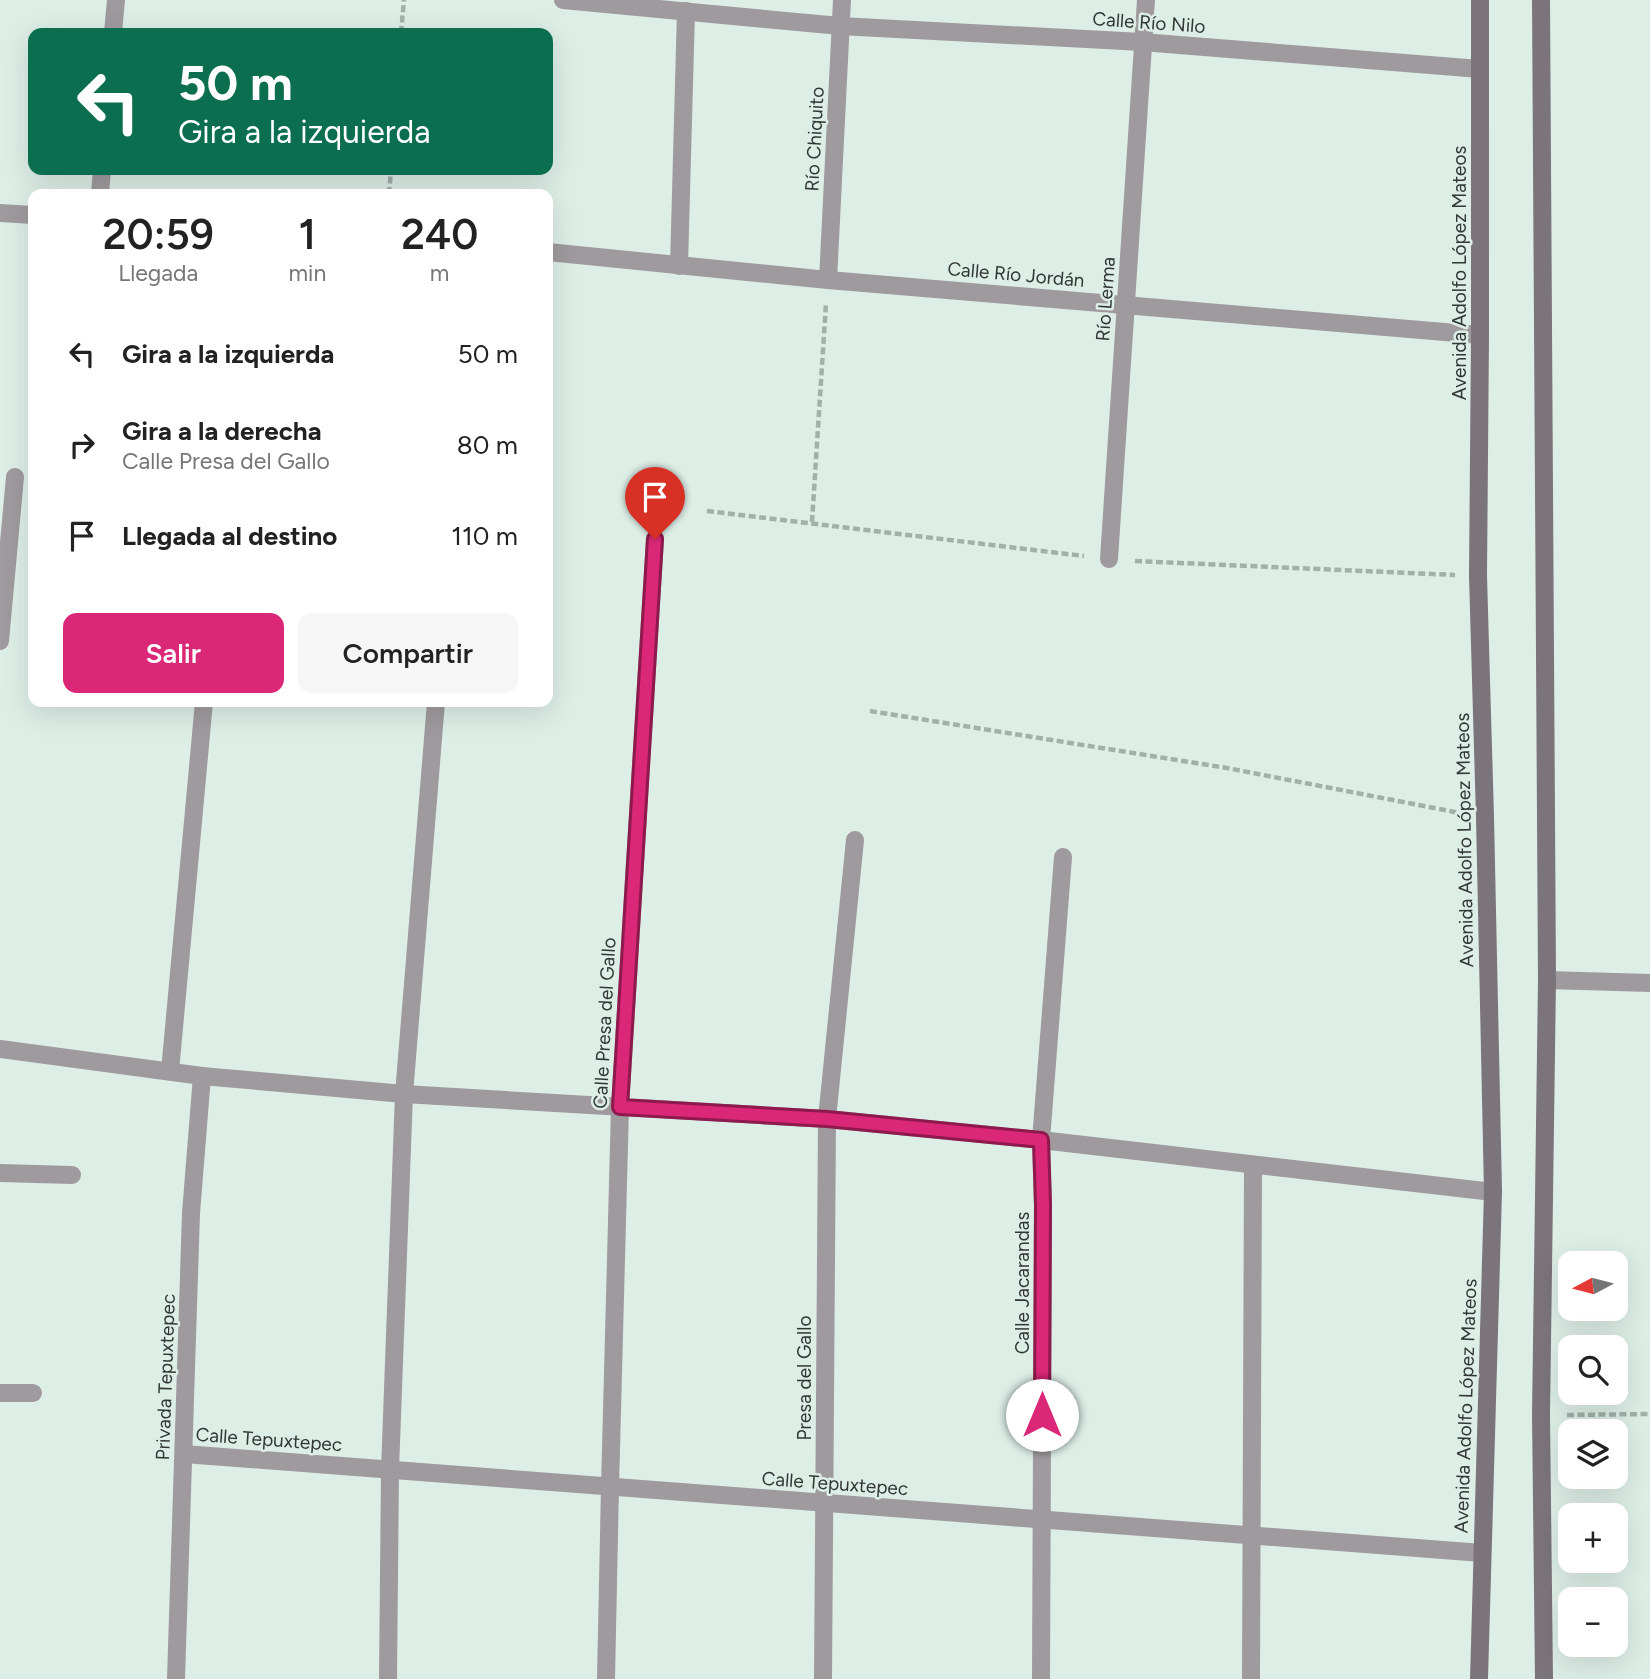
<!DOCTYPE html>
<html lang="es">
<meta charset="utf-8">
<style>
body{margin:0;font-family:Figtree,sans-serif;background:#f6f6f6;color:#222;height:100vh;display:flex;flex-direction:column;font-size:26px;white-space:nowrap}
*{box-sizing:border-box;margin:0}
p{font-size:23px;color:#767676}
.icon{flex:none;width:38px;height:38px;fill:none;stroke:currentColor;stroke-width:2;stroke-linecap:round;stroke-linejoin:round}
.map{position:relative;flex:1;overflow:hidden}
.side{position:absolute;left:28px;top:189px;width:525px;height:518px;display:flex;flex-direction:column;background:#fff;border-radius:14px;box-shadow:0 7px 28px #0002}
.side>*{flex:none}
.hud{position:absolute;left:28px;top:28px;width:525px;height:147px;border-radius:14px;box-shadow:0 7px 28px #0002;background:#0b6e4f;color:#fff;overflow:hidden}
.needle{width:46px;rotate:263deg}
.buttons{position:absolute;left:1558px;top:1251px;display:grid;gap:14px}
.buttons a{display:grid;place-items:center;width:70px;height:70px;border-radius:14px;background:#fff;box-shadow:0 7px 28px #0002;font-size:35px}
.pin{position:absolute;display:grid;place-items:center;width:60px;height:60px;color:#fff;margin:-72px -30px;border-radius:50% 50% 50% 0;rotate:-45deg;box-shadow:0 0 7px #0007}
.pin .icon{rotate:45deg}
.me{position:absolute;width:77px;margin:-38px;rotate:0deg;stroke-linejoin:round;filter:drop-shadow(0 0 5px #0008)}
.turn{display:flex;align-items:center;gap:24px;height:147px;padding:0 35px;font-size:32px}
.turn .icon{width:91px;height:91px;stroke-width:2.5}
.turn b{display:block;font-size:49px;line-height:60px}
.eta{display:flex;justify-content:space-evenly;align-items:center;height:119px;text-align:center}
.eta b{font-size:42px;font-weight:600;line-height:49px}
.button{display:flex;gap:14px;margin-top:auto;padding:14px 35px}
.button a{flex:1;height:80px;border-radius:14px;background:#db2777;color:#fff;font-size:28px;font-weight:600;line-height:80px;text-align:center}
.button a+a{background:#f6f6f6;color:#222}
ul{padding:0;list-style:none}
li{display:flex;align-items:center;gap:21px;height:91px;padding:0 35px}
li div{flex:1}
li b{display:block;font-size:26px}
li em{font-style:normal}
.map>svg:first-child{display:block}
</style>
<div class="map">
<svg width="1650" height="1679" viewBox="0 0 1650 1679">
<rect width="100%" height="100%" fill="#ddeee7"/>
<g fill="none" stroke-linecap="round" stroke-linejoin="round">
<!-- path -->
<g stroke="#a2b0aa" stroke-width="4.5" stroke-dasharray="7 3.5" stroke-linecap="butt">
<path d="M401 33 404 0"/>
<path d="M389 194 391 170"/>
<path d="M707 511 1084 556"/>
<path d="M812 522 826 303"/>
<path d="M1135 561 1455 575"/>
<path d="M870 711 1227 768 1460 813"/>
<path d="M1567 1415 1650 1414"/>
</g>
<!-- street -->
<g stroke="#9f9a9e" stroke-width="18">
<path d="M563 0 840 26 1142 42 1480 69"/>
<path d="M113 33 116 0"/>
<path d="M100 194 102 170"/>
<path d="M0 213 33 215"/>
<path d="M548 252 828 280 1480 335"/>
<path d="M679 266 686 11"/>
<path d="M828 280 842 0"/>
<path d="M1109 559 1146 0"/>
<path d="M0 641 15 477"/>
<path d="M1547 980 1650 983"/>
<path d="M0 1049 202 1076 404 1094 827 1119 1041 1140 1493 1192"/>
<path d="M170 1071 204 702"/>
<path d="M0 1173 72 1175"/>
<path d="M0 1393H33"/>
<path d="M184 1454 1482 1553"/>
<path d="M176 1679 191 1213 202 1076"/>
<path d="M388 1679 390 1470 404 1094 436 702"/>
<path d="M606 1679 610 1487 620 1107 655 539"/>
<path d="M823 1679 827 1119 855 840"/>
<path d="M1041 1679 1043 1205 1041 1140 1063 857"/>
<path d="M1251 1679 1253 1165"/>
</g>
<!-- secondary -->
<g stroke="#7b747a" stroke-width="18">
<path d="M1541 0 1547 980 1541 1415 1544 1679"/>
<path d="M1479 1679 1493 1192 1485 817 1478 576 1480 335V0"/>
</g>
</g>
<g fill="none" stroke-linecap="round" stroke-linejoin="round">
<defs>
<path id="route" d="M655 539 620 1107 827 1119 1041 1140 1043 1205 1042 1415"/>
</defs>
<!-- route casing -->
<use href="#route" stroke="#8e194d" stroke-width="18"/>
<!-- route -->
<use href="#route" stroke="#db2777" stroke-width="12"/>
</g>
<g text-anchor="middle" stroke-width="5" stroke-linejoin="round" paint-order="stroke">
<!-- street labels -->
<g font-size="19" fill="#303734" stroke="#ddeee7">
<text transform="translate(1149 22) rotate(4)" y="7">Calle Río Nilo</text>
<text transform="translate(814 139) rotate(-87)" y="7">Río Chiquito</text>
<text transform="translate(1459 273) rotate(-90)" y="7">Avenida Adolfo López Mateos</text>
<text transform="translate(1016 274) rotate(5)" y="7">Calle Río Jordán</text>
<text transform="translate(1105 299) rotate(-86)" y="7">Río Lerma</text>
<text transform="translate(1464 840) rotate(-91)" y="7">Avenida Adolfo López Mateos</text>
<text transform="translate(604 1023) rotate(-87)" y="7">Calle Presa del Gallo</text>
<text transform="translate(1022 1283) rotate(-90)" y="7">Calle Jacarandas</text>
<text transform="translate(165 1377) rotate(-88)" y="7">Privada Tepuxtepec</text>
<text transform="translate(804 1378) rotate(-90)" y="7">Presa del Gallo</text>
<text transform="translate(1465 1406) rotate(-88)" y="7">Avenida Adolfo López Mateos</text>
<text transform="translate(269 1439) rotate(4)" y="7">Calle Tepuxtepec</text>
<text transform="translate(835 1483) rotate(4)" y="7">Calle Tepuxtepec</text>
</g>
</g>
</svg>
<div class="buttons">
<a><svg class="needle" viewBox="-14 -14 28 28"><path d="M0-13l5 13h-10z" fill="#e53935"/><path d="M0 13l5-13h-10z" fill="#767676"/></svg></a>
<a><svg class="icon" aria-label="search" viewBox="0 0 24 24"><circle cx="10" cy="10" r="6"/><path d="M15 15l6 6"/></svg></a>
<a><svg class="icon" aria-label="layers" viewBox="0 0 24 24"><path d="M12 4l9 5-9 5-9-5zM3 14l9 5 9-5"/></svg></a>
<a>+</a>
<a>−</a>
</div>
<div class="pin" style="left:655px;top:539px;background:#d93025"><svg class="icon" aria-label="arrive" viewBox="0 0 24 24"><path d="M6 21V4h12l-3 4 3 4H6"/></svg></div>
<svg class="me" style="left:1042px;top:1415px" viewBox="-20 -20 40 40"><circle r="19" fill="#fff"/><path d="M0-13L10 11 0 6-10 11z" fill="#db2777"/></svg>
<div class="hud">
<div class="turn"><svg class="icon" aria-label="left" viewBox="0 0 24 24"><path d="M17 20v-9H6M10 6l-5 5 5 5"/></svg><div><b>50 m</b>Gira a la izquierda</div></div>
</div>
<section class="side">
<div class="eta">
<div><b>20:59</b><p>Llegada</p></div>
<div><b>1</b><p>min</p></div>
<div><b>240</b><p>m</p></div>
</div>
<ul>
<li><svg class="icon" aria-label="left" viewBox="0 0 24 24"><path d="M17 20v-9H6M10 6l-5 5 5 5"/></svg><div><b>Gira a la izquierda</b></div><em>50 m</em></li>
<li><svg class="icon" aria-label="right" viewBox="0 0 24 24"><path d="M7 20v-9h11M14 6l5 5-5 5"/></svg><div><b>Gira a la derecha</b><p>Calle Presa del Gallo</p></div><em>80 m</em></li>
<li><svg class="icon" aria-label="arrive" viewBox="0 0 24 24"><path d="M6 21V4h12l-3 4 3 4H6"/></svg><div><b>Llegada al destino</b></div><em>110 m</em></li>
</ul>
<div class="button"><a>Salir</a><a>Compartir</a></div>
</section>
</div>
